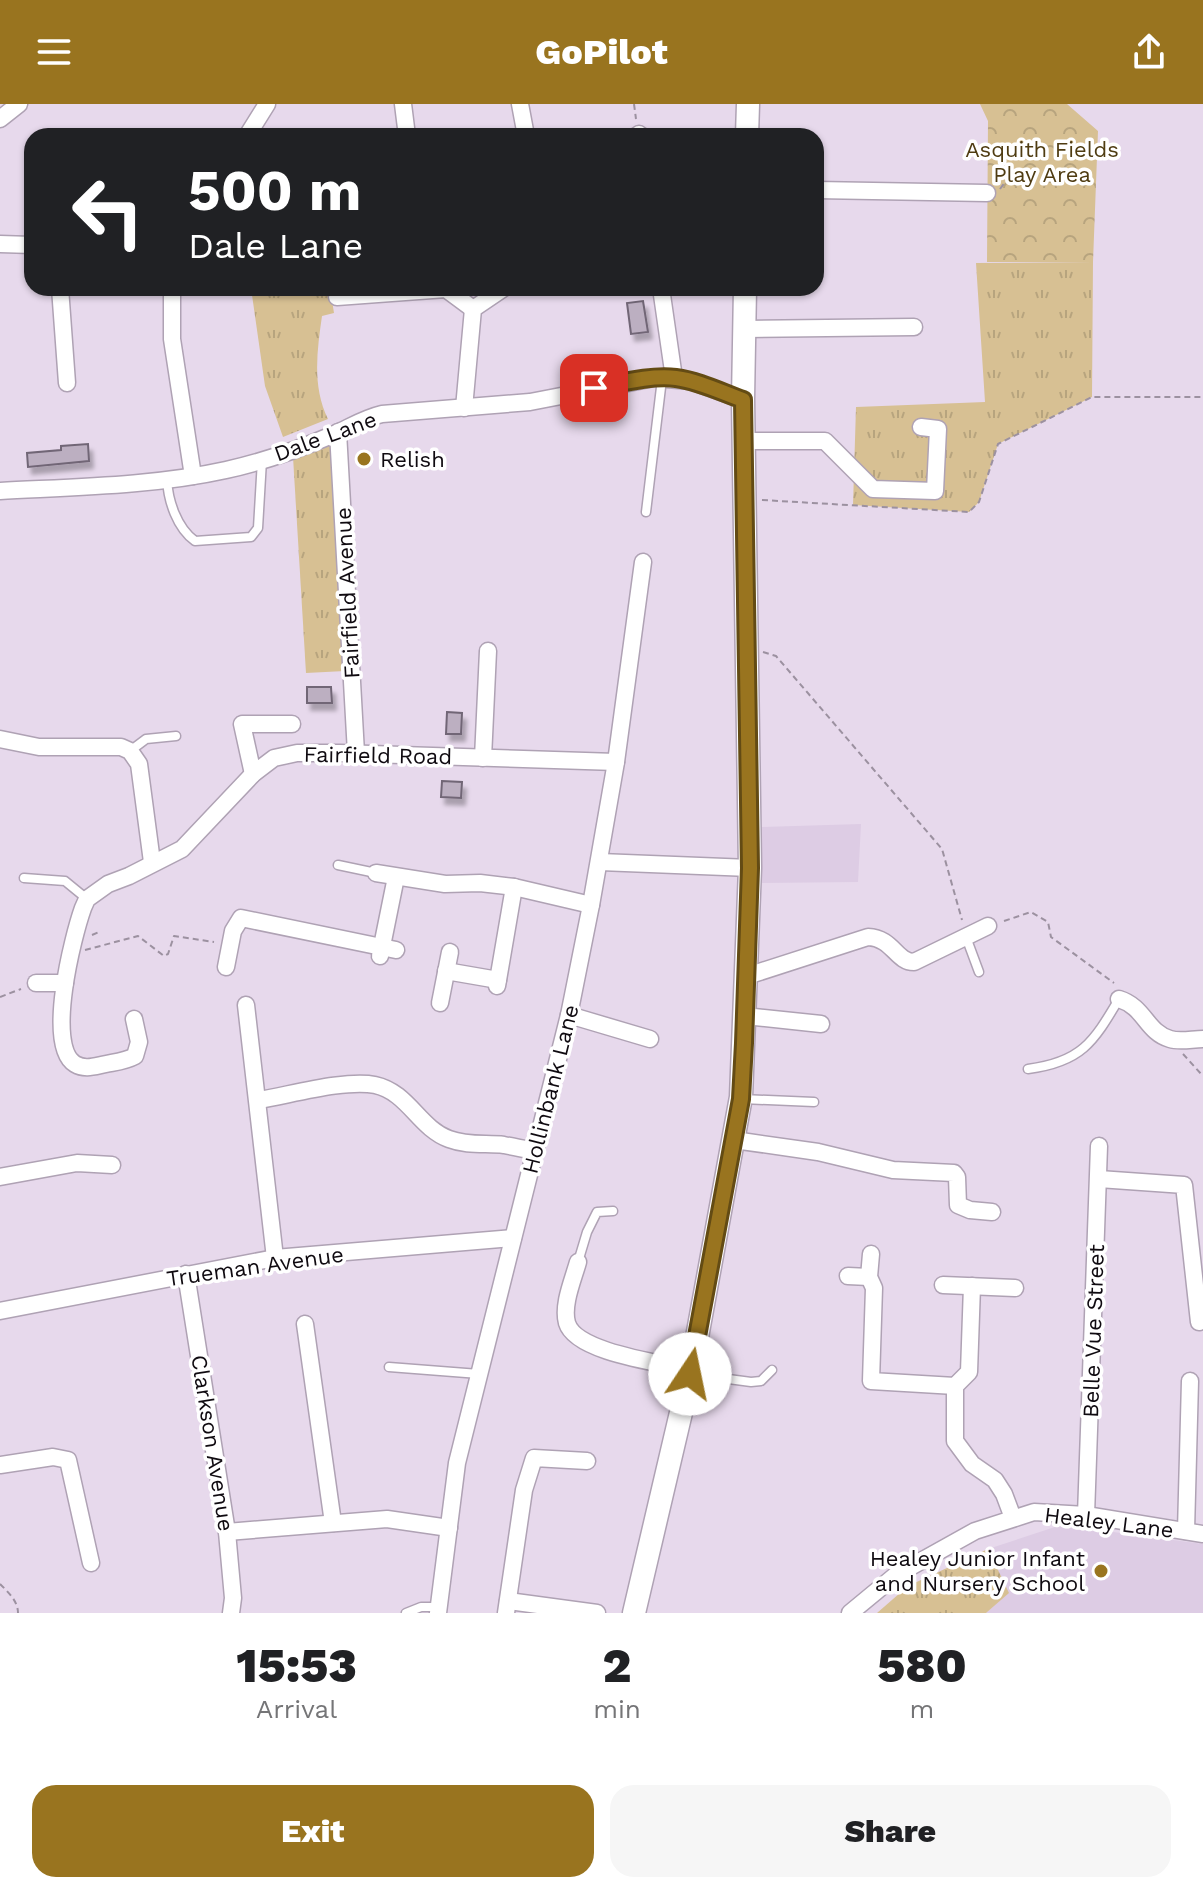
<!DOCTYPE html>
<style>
body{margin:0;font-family:"Work Sans",sans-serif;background:#f6f6f6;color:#202124;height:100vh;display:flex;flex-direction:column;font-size:30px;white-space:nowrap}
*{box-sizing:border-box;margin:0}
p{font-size:26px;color:#757577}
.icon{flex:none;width:44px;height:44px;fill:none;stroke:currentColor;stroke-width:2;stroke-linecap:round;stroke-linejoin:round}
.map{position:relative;height:1509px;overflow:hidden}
.details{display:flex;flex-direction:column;background:#fff;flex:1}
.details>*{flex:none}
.hud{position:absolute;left:24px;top:24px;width:800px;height:168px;border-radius:24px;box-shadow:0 2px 6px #0004;background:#202124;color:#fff;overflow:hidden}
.pin{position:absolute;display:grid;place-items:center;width:68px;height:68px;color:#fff;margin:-34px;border-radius:16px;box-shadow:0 4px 12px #0006}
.me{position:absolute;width:88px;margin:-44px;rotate:11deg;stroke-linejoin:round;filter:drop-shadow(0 0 6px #0008)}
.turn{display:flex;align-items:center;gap:28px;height:168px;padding:0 32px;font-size:36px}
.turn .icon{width:104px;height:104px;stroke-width:2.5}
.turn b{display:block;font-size:56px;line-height:68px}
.eta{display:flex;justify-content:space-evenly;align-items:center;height:136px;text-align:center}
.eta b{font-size:48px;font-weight:800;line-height:56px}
.button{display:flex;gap:16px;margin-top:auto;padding:16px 32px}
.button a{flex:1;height:92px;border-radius:24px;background:#99741f;color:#fff;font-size:32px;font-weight:800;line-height:92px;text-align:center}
.button a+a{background:#f6f6f6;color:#202124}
header{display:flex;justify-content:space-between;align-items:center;height:104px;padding:0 32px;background:#99741f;color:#fff;font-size:36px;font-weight:800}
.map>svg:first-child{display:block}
</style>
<header><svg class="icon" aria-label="menu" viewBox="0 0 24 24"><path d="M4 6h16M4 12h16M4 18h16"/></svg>GoPilot<svg class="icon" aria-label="share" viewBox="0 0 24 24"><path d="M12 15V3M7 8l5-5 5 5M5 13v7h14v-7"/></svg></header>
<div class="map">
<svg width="1203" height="1509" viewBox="0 0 1203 1509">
<defs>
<pattern id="grass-tufts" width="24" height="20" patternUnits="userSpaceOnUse" patternTransform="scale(2)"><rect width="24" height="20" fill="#d7c093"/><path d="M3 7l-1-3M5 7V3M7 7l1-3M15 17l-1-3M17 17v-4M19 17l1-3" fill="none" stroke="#b7a47e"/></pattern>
<pattern id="park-crowns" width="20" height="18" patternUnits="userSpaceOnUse" patternTransform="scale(2)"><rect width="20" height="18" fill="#d7c093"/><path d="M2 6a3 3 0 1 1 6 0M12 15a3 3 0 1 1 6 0" fill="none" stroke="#b7a47e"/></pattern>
<filter id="shadow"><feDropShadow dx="4" dy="7" stdDeviation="2" flood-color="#0004"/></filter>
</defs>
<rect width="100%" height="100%" fill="#e7d9ec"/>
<!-- built -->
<g fill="#ddcce4">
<path d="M861 720 858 778 762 779V723Z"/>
<path d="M1061 1421 1203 1440V1509H986L1008 1489 988 1445Z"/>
</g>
<!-- grass -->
<g fill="url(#grass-tufts)">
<path d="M1093 158 1092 293 998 340 979 398 969 408 853 401 856 303 985 298 976 159Z"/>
<path d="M251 184H330L334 209 322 212C317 247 312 283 328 315L283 333 265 282Z"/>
<path d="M326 340 332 342 345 567 306 569 293 353Z"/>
<path d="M988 1445 1009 1489 986 1509H877L908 1482Z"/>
</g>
<!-- park -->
<path fill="url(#park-crowns)" d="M980 0H1067L1098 27 1093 158H987L988 17Z"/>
<!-- building -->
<g fill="#bcafc1" stroke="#716676" stroke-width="2" filter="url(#shadow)">
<path d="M643 197 648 228 631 230 627 199Z"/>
<path d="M88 340 89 357 28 363 27 349 61 346V342Z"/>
<path d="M307 583H331L332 599H307Z"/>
<path d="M447 608 462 609 461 630H446Z"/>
<path d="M442 677 462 678 461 694 441 693Z"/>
</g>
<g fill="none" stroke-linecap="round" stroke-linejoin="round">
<defs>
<g id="service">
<path d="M167 375C168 397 177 424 195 437L251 433 258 424 262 356"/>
<path d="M646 408 662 275"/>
<path d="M130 647 146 635 176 632"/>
<path d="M338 761 376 769"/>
<path d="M24 774 65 777 87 795"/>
<path d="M966 833 979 868"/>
<path d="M1028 965C1081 958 1093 939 1119 895"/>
<path d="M742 995 814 998"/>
<path d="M578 1158 587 1128 597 1108 613 1107"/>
<path d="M389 1263 479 1270"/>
<path d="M691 1270 751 1278 761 1277 772 1266"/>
<path d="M406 1509 421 1503H439"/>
</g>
<g id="minor">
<path d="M403 0 407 32"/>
<path d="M520 0 526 32"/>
<path d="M0 15 19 0"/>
<path d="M639 30V32"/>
<path d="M247 32 267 0"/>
<path d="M816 86 987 89"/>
<path d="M0 140 32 141"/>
<path d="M60 184 67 279"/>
<path d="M172 184V235L193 372"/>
<path d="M661 184 674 274"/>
<path d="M337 193 446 185 473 205"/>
<path d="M745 225 914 223"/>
<path d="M464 304 473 205 504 184"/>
<path d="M338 328 356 649"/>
<path d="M744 337H825L873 385 935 387 938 325 921 323"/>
<path d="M0 387C74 383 154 382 226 366 263 358 302 344 337 329 352 322 365 314 382 310L530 298 654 274 691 277 743 296"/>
<path d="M0 635 39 643H121L130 647 139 660 152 758"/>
<path d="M483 654 488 547"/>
<path d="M253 670 242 620H292"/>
<path d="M600 758 750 764"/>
<path d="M376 769 445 780 480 779 514 783 591 801"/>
<path d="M380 852 396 773"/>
<path d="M226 863 233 827 241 814 396 846"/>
<path d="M446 867 498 876"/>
<path d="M747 872 868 833C893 834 896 858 914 858L988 822"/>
<path d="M36 879H65"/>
<path d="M497 882 514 783"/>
<path d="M1119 895C1145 903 1146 928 1170 935 1180 938 1192 935 1203 935"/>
<path d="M440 899 450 848"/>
<path d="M246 901 275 1154"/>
<path d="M569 911 650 935"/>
<path d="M745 912 821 920"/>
<path d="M134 915 139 938 135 952C126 957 116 958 106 960 95 962 85 966 75 960 45 942 73 832 83 804L87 795 108 780 129 772 182 745 253 670 274 654 297 649H340L616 658"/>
<path d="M259 996C290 991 346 975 375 981 408 988 419 1024 449 1035 467 1042 486 1039 504 1041 515 1043 525 1045 535 1047"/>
<path d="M734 1036 818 1048 893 1066 954 1069 957 1073 958 1101 970 1106 992 1108"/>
<path d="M0 1073 77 1059 112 1061"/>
<path d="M1099 1075 1184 1081 1199 1218"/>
<path d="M871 1150 869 1173 874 1184 871 1277 955 1282"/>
<path d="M578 1158C573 1176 562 1201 567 1219 576 1249 663 1259 691 1266"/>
<path d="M186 1170 227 1428 233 1494 231 1509"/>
<path d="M848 1172 869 1173"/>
<path d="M943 1181 1015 1184"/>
<path d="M972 1182 969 1268 955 1282V1337L972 1360 995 1376 1004 1390 1013 1414"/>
<path d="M0 1207 275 1154 513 1134"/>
<path d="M305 1220 333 1419"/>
<path d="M0 1361 53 1353 68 1356 91 1459"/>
<path d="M1086 1411 1099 1042"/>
<path d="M1186 1427 1190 1277"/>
<path d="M227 1428 387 1415 449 1424"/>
<path d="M508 1497 597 1509"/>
<path d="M438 1509 457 1359 569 911 591 801 616 658 643 458"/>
<path d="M506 1509 524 1386 534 1354 587 1357"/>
<path d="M850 1509 896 1471 975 1427 1034 1408 1086 1411 1203 1430"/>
</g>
<g id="secondary">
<path d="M747 32 748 0"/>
<path d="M634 1509 691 1266 741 993 750 764 743 295 745 184"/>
</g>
</defs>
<!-- service casing -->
<use href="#service" stroke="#afa2b4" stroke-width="11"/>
<!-- minor casing -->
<use href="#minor" stroke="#afa2b4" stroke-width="19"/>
<!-- secondary casing -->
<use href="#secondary" stroke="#afa2b4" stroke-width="25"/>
<!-- path -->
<g stroke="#9c91a0" stroke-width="2" stroke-dasharray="6 4" stroke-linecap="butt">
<path d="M634 0 636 15"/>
<path d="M1000 85 1012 69 1025 66"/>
<path d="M762 396 969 408 979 398 998 340 1092 293H1203"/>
<path d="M763 548 776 552 942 745 962 816"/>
<path d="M1004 817 1031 808 1048 818 1051 833 1114 879"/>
<path d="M92 831 99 828"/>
<path d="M85 846 138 832 164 852 168 850 174 832 214 838"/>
<path d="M0 893 21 885"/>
<path d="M1183 950 1203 972"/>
<path d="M0 1480C8 1488 18 1497 18 1509"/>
</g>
<!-- service -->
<use href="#service" stroke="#fff" stroke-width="8"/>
<!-- minor -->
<use href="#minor" stroke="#fff" stroke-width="16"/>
<!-- secondary -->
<use href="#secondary" stroke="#fff" stroke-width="22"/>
</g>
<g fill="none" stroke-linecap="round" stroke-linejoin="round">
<defs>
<path id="route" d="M594 284C621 279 650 271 676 274 699 277 721 288 743 296L750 764 744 939 741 995 690 1270"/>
</defs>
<!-- route casing -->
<use href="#route" stroke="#634b14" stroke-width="20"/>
<!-- route -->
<use href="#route" stroke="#99741f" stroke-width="14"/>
</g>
<!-- markers -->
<g fill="#99741f" stroke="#fff" stroke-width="3">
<circle cx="364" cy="355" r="8"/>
<circle cx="1101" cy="1467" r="8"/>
</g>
<g text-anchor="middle" stroke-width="7" stroke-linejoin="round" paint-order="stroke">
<!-- park labels -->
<g font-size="22" fill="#4f3c12" stroke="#fff">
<text x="1042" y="53">Asquith Fields<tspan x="1042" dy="25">Play Area</tspan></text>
</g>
<!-- street labels -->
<g font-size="22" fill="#0f0a10" stroke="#fff">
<text transform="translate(325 332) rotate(-20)" y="8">Dale Lane</text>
<text transform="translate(347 489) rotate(-93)" y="8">Fairfield Avenue</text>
<text transform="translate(378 651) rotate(1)" y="8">Fairfield Road</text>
<text transform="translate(550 985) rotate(-76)" y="8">Hollinbank Lane</text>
<text transform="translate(255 1162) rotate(-8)" y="8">Trueman Avenue</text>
<text transform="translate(1093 1227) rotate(-88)" y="8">Belle Vue Street</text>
<text transform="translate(213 1339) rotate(81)" y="8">Clarkson Avenue</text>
<text transform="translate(1109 1418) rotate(7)" y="8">Healey Lane</text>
</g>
<!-- poi labels -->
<g font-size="22" fill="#0f0a10" stroke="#fff" text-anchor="start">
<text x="380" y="363">Relish</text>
<text x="1085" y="1462" text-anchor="end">Healey Junior Infant<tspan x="1085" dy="25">and Nursery School</tspan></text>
</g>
</g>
</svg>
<div class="pin" style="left:594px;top:284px;background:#d93025"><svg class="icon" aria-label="arrive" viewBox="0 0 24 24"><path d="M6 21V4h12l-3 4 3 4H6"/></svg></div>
<svg class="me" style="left:690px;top:1270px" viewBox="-20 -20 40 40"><circle r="19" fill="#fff"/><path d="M0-13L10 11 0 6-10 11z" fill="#99741f"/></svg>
<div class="hud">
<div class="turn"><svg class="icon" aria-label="left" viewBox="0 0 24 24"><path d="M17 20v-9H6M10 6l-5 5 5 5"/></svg><div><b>500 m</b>Dale Lane</div></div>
</div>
</div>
<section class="details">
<div class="eta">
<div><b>15:53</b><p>Arrival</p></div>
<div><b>2</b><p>min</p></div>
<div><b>580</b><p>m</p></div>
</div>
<div class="button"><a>Exit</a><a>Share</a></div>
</section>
